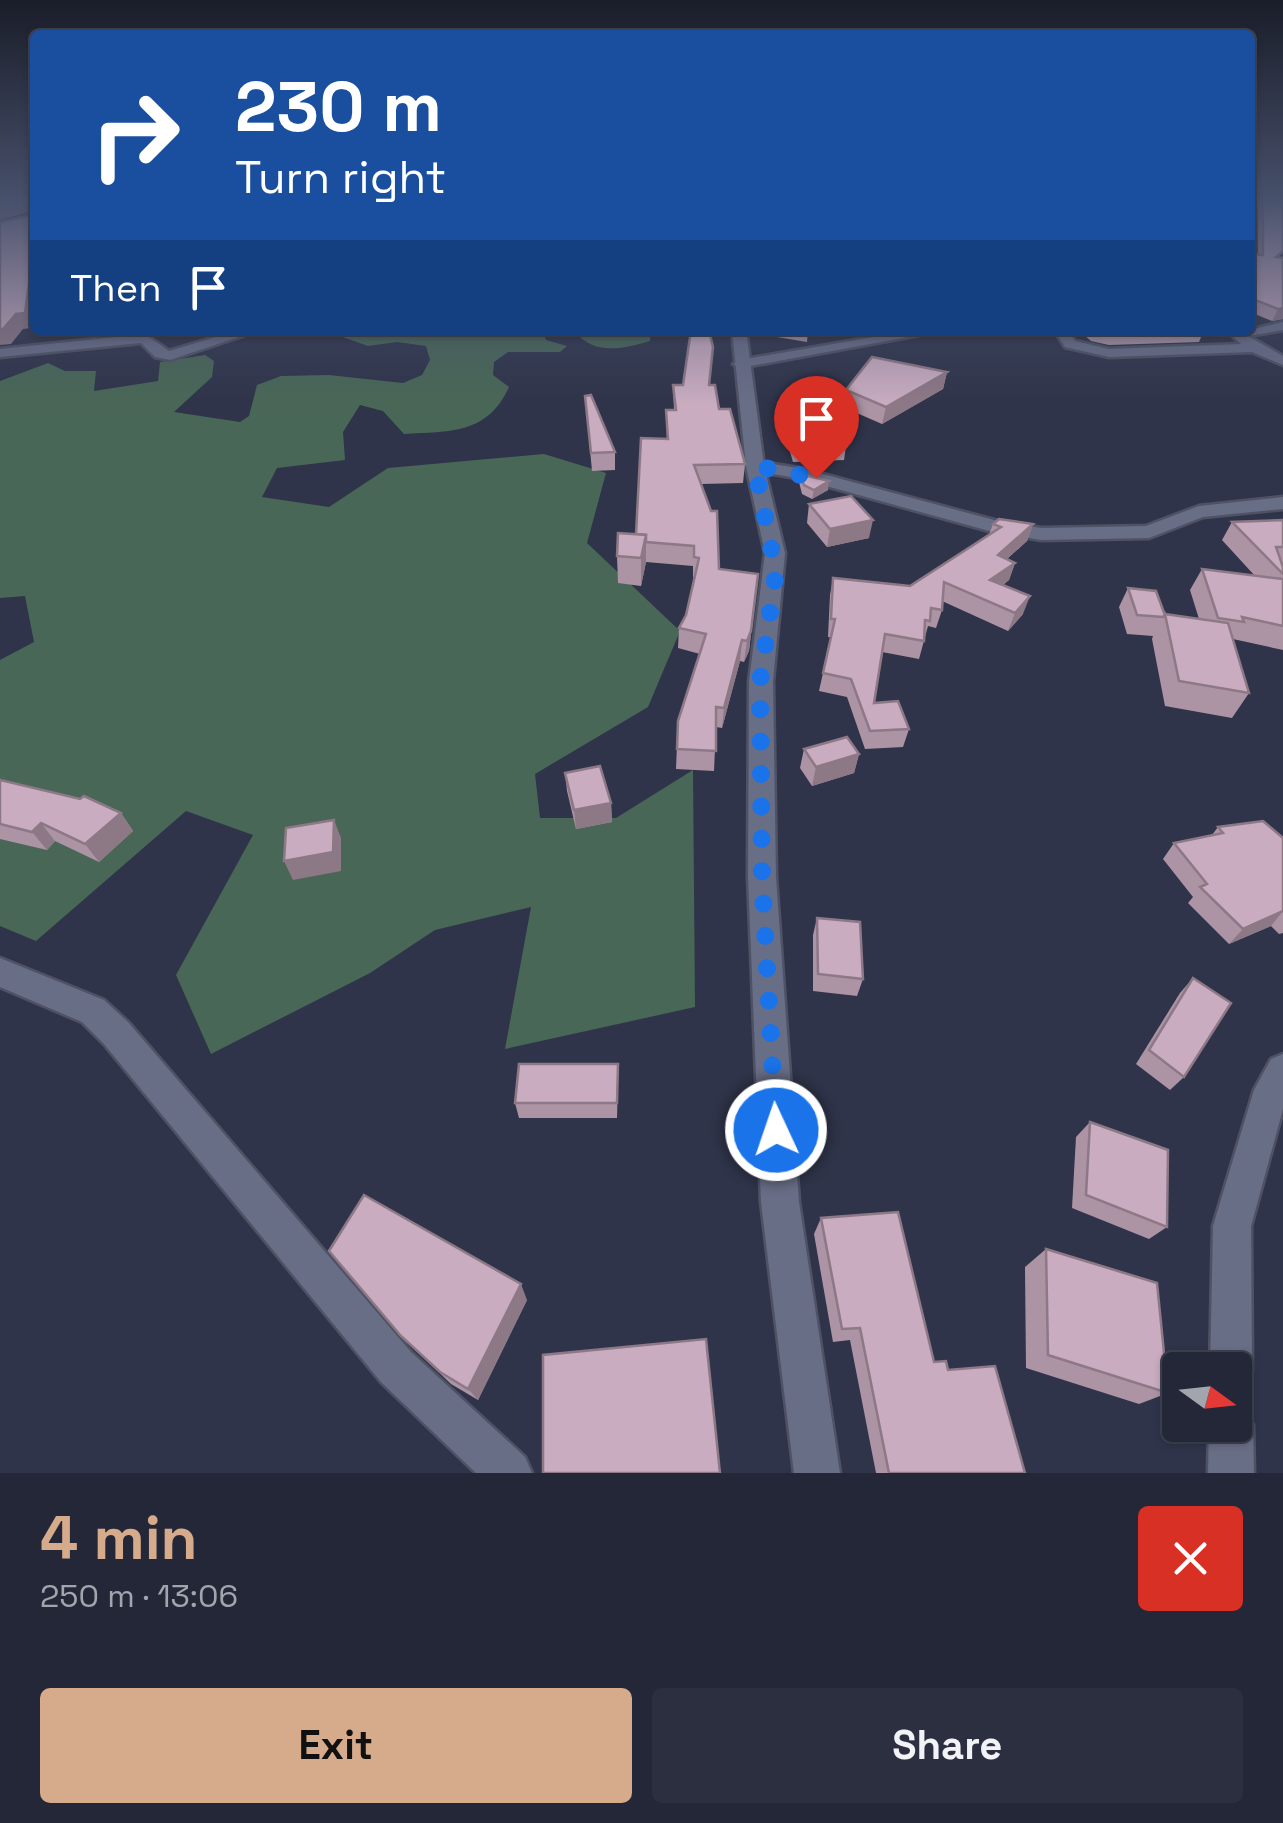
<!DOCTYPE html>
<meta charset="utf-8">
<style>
body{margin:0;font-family:"Space Grotesk",sans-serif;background:#2b2f40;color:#f1f3f6;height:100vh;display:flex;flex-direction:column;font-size:38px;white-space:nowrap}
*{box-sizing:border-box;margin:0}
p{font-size:32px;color:#a3a5ae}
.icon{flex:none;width:55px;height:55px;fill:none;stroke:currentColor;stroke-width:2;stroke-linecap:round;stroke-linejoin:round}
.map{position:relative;height:1473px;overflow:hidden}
.sheet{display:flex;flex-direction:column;background:#232738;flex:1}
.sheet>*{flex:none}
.hud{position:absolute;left:30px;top:30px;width:1225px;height:305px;border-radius:10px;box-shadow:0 2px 8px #0004,0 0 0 2px #404453;background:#1a4fa0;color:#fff;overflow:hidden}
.needle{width:65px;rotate:105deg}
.fabs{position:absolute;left:1162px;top:1352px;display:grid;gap:20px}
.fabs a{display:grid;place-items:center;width:90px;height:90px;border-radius:10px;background:#232738;box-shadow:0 2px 8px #0004,0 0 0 2px #404453;font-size:50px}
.pin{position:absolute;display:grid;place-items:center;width:85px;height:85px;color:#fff;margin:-102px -42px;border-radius:50% 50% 50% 0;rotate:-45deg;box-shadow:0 0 10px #0007}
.pin .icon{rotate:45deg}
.me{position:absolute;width:110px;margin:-55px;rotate:357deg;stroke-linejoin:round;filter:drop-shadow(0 0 8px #0008)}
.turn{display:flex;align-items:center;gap:35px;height:210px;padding:0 40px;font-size:45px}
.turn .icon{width:130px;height:130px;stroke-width:2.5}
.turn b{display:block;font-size:70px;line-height:85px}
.then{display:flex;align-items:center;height:95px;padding:0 40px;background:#0003;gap:20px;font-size:38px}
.round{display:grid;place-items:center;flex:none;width:105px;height:105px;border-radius:10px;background:#2b2f40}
.headline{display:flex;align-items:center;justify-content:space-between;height:170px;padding:0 40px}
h1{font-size:60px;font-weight:600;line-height:75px;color:#d6ab8b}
.button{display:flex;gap:20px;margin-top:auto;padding:20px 40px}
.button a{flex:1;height:115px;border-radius:10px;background:#d6ab8b;color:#111;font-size:40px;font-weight:600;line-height:115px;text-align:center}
.button a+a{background:#2b2f40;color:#f1f3f6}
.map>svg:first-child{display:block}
</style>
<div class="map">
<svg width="1283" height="1473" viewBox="0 0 1283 1473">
<rect width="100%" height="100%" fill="#2f344a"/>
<!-- forest -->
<g fill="#496757">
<path d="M338 330H542L546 340 567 346 560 352H508L494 362 493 375 509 387C487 435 450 431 404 434L383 411 360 405 343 432 345 460 277 468 262 497 329 507 388 468 544 454 606 473 587 543 680 631 648 707 535 774 540 818H616L693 770 695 1007 505 1049 531 907 435 930 370 973 211 1054 176 975 253 835 186 811 36 941 0 926V660L34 642 25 596 0 598V381L48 363 65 371H96L94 391 158 381 160 362 205 355 214 361 212 377 174 412 240 422 249 416 257 385 281 376 329 375 403 383 422 375 430 360 426 346 397 342 368 346 337 335Z"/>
<path d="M574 330H651L650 341C623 349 592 356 574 330Z"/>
</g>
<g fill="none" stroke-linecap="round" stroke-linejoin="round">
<defs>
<g id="minor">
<path d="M1283 322V330L1248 336 1283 356V365L1252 352 1109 357 1065 347 1054 330H1068L1075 341 1109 349 1241 344 1226 330H1250Z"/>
<path d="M239 330H260L170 360 155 357 141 343 0 357V349L145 334 169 351Z"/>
<path d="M914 330H946L740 368 733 364 740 360Z"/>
<path d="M755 461 804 469 994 520 1041 528 1146 526 1199 506 1283 497V509L1203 517 1149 538 1041 540 993 532 797 478 749 470V462Z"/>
<path d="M0 958 104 1000 128 1022 411 1352 525 1457 532 1473H476L381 1382 104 1044 82 1022 0 987Z"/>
<path d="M1283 1054V1109L1251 1226 1252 1370 1246 1385 1235 1389V1370H1210L1213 1226 1254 1090 1271 1059Z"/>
<path d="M1235 1405 1246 1410 1253 1425 1254 1473H1208L1209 1425H1235Z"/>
</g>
<path id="tertiary" d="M732 330H746L764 466 785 553 773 681 776 877 799 1202 840 1473H794L761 1202 748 877 749 681 765 553 746 466Z"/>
</defs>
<!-- minor casing -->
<use href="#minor" stroke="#4f5264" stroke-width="5"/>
<!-- tertiary casing -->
<use href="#tertiary" stroke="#4f5264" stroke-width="5"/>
<!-- minor -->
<use href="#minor" fill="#696e87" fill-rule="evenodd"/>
<!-- tertiary -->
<use href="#tertiary" fill="#696e87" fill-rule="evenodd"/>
</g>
<!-- wall -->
<g fill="#ad94a5">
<path d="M1250 197H1276L1283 319 1272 321 1250 312V258L1258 254V209L1250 208Z"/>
<path d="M593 330H622V332L596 334Z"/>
<path d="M766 330H808L807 342 765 335Z"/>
<path d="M1078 330H1204L1199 342 1109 345 1091 341Z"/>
<path d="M947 372 943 389 882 424 843 407 846 390Z"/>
<path d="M673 385H710L745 464 743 483 701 484 719 569 758 574 749 651 744 662 740 661 722 728 716 727 714 771 676 769 678 721 700 654 678 648 679 628 686 615 695 577H693V566L646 562 641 586 618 583 617 556 635 534 667 439 666 410H674Z"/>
<path d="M800 395 846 446 844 460 793 462 786 438 788 424H789L788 419 790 405 799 404Z"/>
<path d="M585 396 615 452V470L592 471Z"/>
<path d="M800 474 828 490 812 499 802 494 799 482Z"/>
<path d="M809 504 869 538 827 547 807 523Z"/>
<path d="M1283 520V650L1233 639 1249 693 1232 718 1165 706 1152 639 1153 636 1127 634 1119 607 1128 588 1165 614 1199 619 1190 590 1202 569 1255 576 1222 540 1232 522Z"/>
<path d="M993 524H1033L1027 541 1007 559 1015 563 1009 580 1003 585 1023 614 1008 631 942 601V610L936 628 928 626 919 659 882 652 874 703 909 729 903 747 865 749 847 697 819 691 831 637H828L830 595 833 578 910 586 989 535Z"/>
<path d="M804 749 859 754 854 773 812 786 800 768Z"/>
<path d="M565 773 611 803 612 822 576 829 567 791Z"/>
<path d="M0 780 121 813 133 831 99 862 55 841 47 850 0 839Z"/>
<path d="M1218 827 1283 838V933L1279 934 1271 926 1229 944 1188 903 1193 897 1163 859 1174 843 1212 835Z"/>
<path d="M817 918 863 979 857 996 813 991V935Z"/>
<path d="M1193 978 1184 1077 1170 1090 1136 1064 1180 993Z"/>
<path d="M618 1080 617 1118H519L515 1103Z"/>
<path d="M1090 1122 1167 1227 1149 1239 1072 1208 1076 1137Z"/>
<path d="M821 1218 934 1362 948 1370 1025 1473H876L850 1340 833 1342 814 1234Z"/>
<path d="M1046 1249 1168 1393 1139 1404 1026 1368 1025 1267Z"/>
<path d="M527 1300 478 1400 451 1384 401 1336Z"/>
</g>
<!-- shaded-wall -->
<g fill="#8d7886">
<path d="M29 198 34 210 0 220V206Z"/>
<path d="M34 249 35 252V302L32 328 23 329 11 344 0 345V329Z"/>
<path d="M1283 308V319L1272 321 1278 309Z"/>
<path d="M947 372 943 389 882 424 886 407Z"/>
<path d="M829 481 828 490 812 499 814 490Z"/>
<path d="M873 520 869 538 827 547 830 529Z"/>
<path d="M1033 524 1027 541 992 572 998 555Z"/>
<path d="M646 535V562L641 586V558Z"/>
<path d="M1015 563 1009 580 984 597 990 580Z"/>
<path d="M758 574 749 651 744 662 747 641Z"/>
<path d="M1030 596 1023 614 1008 631 1015 613Z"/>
<path d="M742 640 740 661 722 728 724 708Z"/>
<path d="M859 754 854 773 812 786 816 767Z"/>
<path d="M611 803 612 822 576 829 574 810Z"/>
<path d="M121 813 133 831 99 862 85 844Z"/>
<path d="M334 820 341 838V871L293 880 284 861Z"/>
<path d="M41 823 55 841 47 850 32 832Z"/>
<path d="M1283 911 1271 926 1229 944 1243 929Z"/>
<path d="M521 1284 527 1300 478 1400 468 1389Z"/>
</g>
<!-- building -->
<g fill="#c9acc0" stroke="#8d7886" stroke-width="2.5">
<path d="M0 197H35V250L34 249 25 313 16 314 3 329H0V222L33 215V202L29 198 0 206Z"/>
<path d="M1254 197 1283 199V251L1276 257 1283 258V308L1278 309 1250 298V258L1255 254 1263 255V199Z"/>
<path d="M691 330H709L713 347 709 385H715L719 409H730L745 464 694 465 711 511H717L719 569 758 574 751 631 747 641 742 640 724 708 716 707V751L677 749 678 721 706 634 679 628 686 615 699 558 694 557V546L646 542V535L636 534 641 438 668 439 666 410H676L673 385H683Z"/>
<path d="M872 357 947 372 886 407 846 390Z"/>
<path d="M591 395 615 452 591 453 585 396Z"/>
<path d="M800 395 824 396 846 446 795 447 788 424 796 423 790 405 802 404Z"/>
<path d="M800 474 829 481 814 490 804 485Z"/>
<path d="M851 496 873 520 830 529 809 504Z"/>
<path d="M999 519 1033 524 998 555 1015 563 990 580 1030 596 1015 613 944 582 942 610 931 608 930 621 925 620 924 641 885 634 874 703 898 701 909 729 870 731 851 679 823 673 835 619H831L833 578 910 586 1001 527 993 524Z"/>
<path d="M1283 520V547H1276L1283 567V574L1232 522Z"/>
<path d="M618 533 646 535 641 558 617 556Z"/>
<path d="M1202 569 1283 579V626L1242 617 1244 622 1218 618Z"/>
<path d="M1128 588 1156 591 1166 618 1165 614 1163 617 1137 615Z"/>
<path d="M1165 614 1228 623 1249 693 1179 681Z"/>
<path d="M847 737 859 754 816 767 804 749Z"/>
<path d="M600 766 611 803 574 810 565 773Z"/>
<path d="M0 780 80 799 84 796 121 813 85 844 41 823 32 832 0 824Z"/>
<path d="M334 820 333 852 284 861 286 828Z"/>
<path d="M1263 821 1283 838V911L1243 929 1200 887 1207 884 1174 843 1223 833 1218 827Z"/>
<path d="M817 918 860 922 863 979 818 974Z"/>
<path d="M1193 978 1231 1003 1184 1077 1149 1050Z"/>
<path d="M519 1064H618L617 1103H515Z"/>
<path d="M1090 1122 1168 1150 1167 1227 1086 1195Z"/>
<path d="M364 1195 521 1284 468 1389 440 1372 401 1336 329 1251Z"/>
<path d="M898 1212 934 1362 946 1361 948 1370 995 1366 1025 1473H889L860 1328 842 1329 821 1218Z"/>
<path d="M1046 1249 1157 1283 1168 1393 1048 1355Z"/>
<path d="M706 1339 720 1473H543V1355Z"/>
</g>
<!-- sky -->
<linearGradient id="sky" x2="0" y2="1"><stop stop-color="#1a1d29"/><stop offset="0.49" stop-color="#47506b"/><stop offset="1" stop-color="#47506b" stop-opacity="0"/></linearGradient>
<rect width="1283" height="404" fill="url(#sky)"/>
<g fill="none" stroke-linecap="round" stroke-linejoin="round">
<!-- route -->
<path stroke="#1a73e8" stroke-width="18" stroke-dasharray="0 32.4" d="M776 1130 762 877 760 682 776 572 755 466 816 478"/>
</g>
</svg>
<div class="fabs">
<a><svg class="needle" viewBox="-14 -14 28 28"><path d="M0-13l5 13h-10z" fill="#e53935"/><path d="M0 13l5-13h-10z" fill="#a3a5ae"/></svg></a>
</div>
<div class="pin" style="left:816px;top:478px;background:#d93025"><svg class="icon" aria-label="arrive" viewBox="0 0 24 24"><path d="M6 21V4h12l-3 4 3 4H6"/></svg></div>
<svg class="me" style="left:776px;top:1130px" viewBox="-20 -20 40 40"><circle r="17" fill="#1a73e8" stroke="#fff" stroke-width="3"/><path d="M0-11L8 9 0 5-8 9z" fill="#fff"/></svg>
<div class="hud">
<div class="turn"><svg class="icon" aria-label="right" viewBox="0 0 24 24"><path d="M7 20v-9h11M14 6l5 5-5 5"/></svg><div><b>230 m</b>Turn right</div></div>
<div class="then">Then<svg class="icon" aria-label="arrive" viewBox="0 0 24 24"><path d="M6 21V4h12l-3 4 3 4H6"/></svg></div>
</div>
</div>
<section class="sheet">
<div class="headline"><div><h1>4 min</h1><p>250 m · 13:06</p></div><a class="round" style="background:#d93025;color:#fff"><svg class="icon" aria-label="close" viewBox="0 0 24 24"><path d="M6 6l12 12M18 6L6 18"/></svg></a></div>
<div class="button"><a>Exit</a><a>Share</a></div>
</section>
